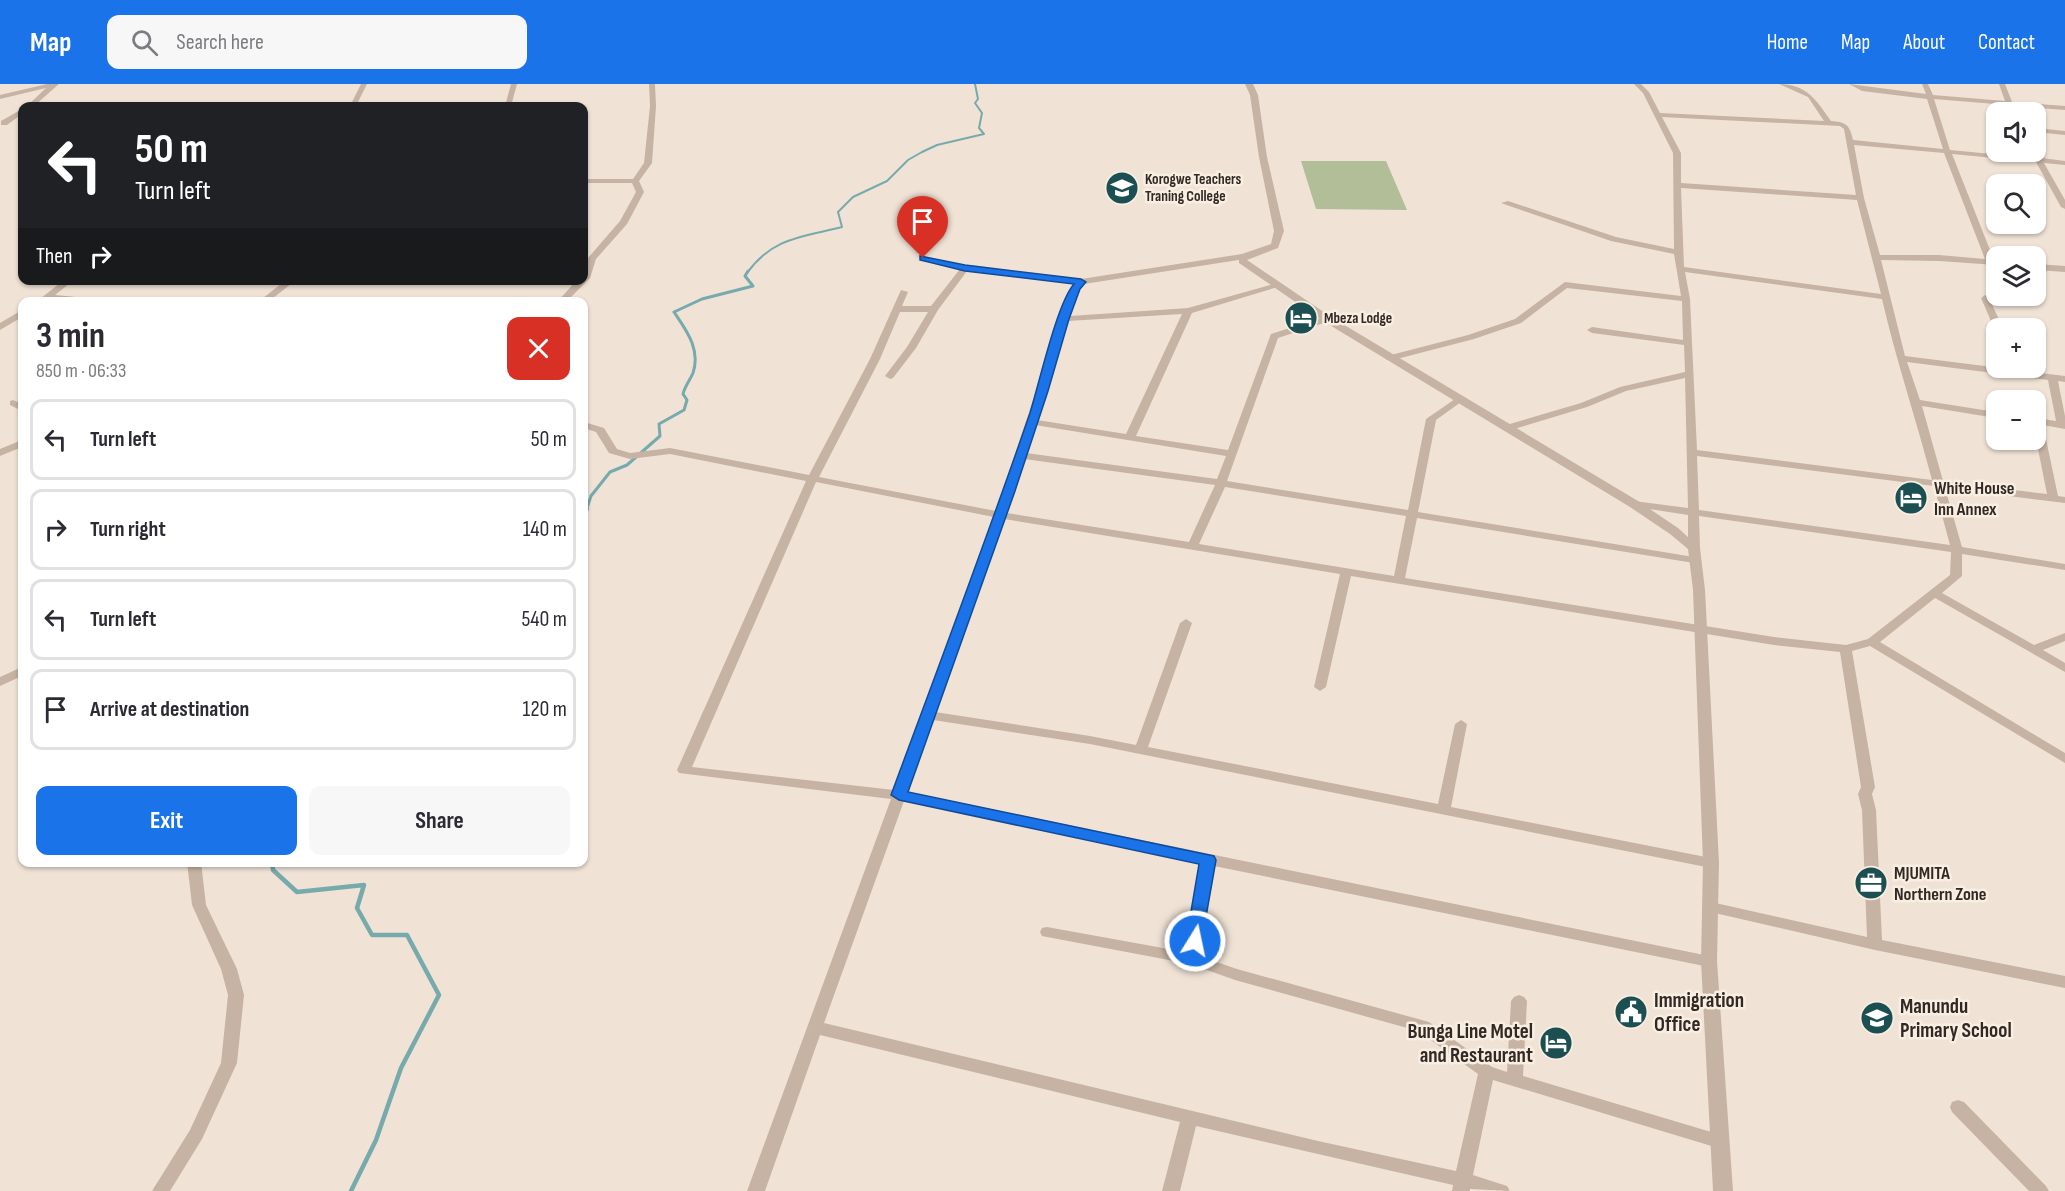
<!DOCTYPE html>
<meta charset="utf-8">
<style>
body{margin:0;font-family:"Sofia Sans Condensed",sans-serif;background:#f7f7f7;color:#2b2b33;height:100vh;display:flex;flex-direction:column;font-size:22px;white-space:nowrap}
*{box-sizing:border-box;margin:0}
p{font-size:20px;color:#7c7c81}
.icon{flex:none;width:33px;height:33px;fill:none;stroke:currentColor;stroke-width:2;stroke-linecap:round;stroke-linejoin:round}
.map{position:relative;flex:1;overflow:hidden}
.side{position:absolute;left:18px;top:213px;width:570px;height:570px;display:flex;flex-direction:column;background:#fff;border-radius:12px;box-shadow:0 2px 4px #0004}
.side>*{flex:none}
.top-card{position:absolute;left:18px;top:18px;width:570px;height:183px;border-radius:12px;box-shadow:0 2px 4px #0004;background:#202124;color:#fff;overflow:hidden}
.fabs{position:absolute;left:1986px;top:18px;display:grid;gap:12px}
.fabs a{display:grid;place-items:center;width:60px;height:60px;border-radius:12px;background:#fff;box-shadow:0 2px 4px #0004;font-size:30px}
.pin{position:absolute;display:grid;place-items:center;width:51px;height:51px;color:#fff;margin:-62px -26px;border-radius:50% 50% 50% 0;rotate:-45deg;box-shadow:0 0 6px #0007}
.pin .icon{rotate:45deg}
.me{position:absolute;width:66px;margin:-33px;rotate:10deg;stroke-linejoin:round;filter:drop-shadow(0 0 4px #0008)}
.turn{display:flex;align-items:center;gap:21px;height:126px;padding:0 18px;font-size:27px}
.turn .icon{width:78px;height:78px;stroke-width:2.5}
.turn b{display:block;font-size:42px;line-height:51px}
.then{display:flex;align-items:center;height:57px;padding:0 18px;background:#0003;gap:12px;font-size:22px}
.round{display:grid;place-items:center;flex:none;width:63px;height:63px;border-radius:12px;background:#f7f7f7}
.overview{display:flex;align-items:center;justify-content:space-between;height:102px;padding:0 18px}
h1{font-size:36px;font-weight:700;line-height:45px}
.action{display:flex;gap:12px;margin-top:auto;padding:12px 18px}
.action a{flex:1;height:69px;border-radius:12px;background:#1a73e8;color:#fff;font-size:24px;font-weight:700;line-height:69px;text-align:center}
.action a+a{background:#f7f7f7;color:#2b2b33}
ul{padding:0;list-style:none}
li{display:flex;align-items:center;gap:18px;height:81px;margin:0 12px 9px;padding:0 6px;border:3px solid #e1e1e2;border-radius:12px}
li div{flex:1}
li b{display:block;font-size:22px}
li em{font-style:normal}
header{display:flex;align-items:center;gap:36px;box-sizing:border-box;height:84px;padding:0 30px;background:#1a73e8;color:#fff}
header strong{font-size:28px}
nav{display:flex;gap:33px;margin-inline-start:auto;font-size:21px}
.search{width:420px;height:54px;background:#f7f7f7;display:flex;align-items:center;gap:15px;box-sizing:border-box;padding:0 21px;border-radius:12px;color:#7c7c81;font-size:22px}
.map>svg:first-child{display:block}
</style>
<header>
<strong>Map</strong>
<div class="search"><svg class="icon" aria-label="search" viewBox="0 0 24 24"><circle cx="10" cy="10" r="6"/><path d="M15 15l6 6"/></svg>Search here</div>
<nav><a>Home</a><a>Map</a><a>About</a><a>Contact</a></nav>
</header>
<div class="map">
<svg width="2065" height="1107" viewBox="0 0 2065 1107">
<rect width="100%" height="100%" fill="#f0e3d6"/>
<!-- green -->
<path fill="#b1be97" d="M1301 77H1386L1407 126 1316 125Z"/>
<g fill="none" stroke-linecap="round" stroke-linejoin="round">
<!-- stream-far3 -->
<path stroke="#76aaac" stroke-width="2" d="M747 189C773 153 803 153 842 143L838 128 853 113 887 97 908 76 922 68 937 61 984 50 979 44 982 29 975 19 978 15 975 0"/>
<!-- stream-far2 -->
<path stroke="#76aaac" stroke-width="3" d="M586 427 591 412 610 388 627 381 660 352 659 340 684 326 687 316 683 310C685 302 690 296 693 289 701 265 686 246 674 228L702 215 753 202 745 192 748 187"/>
<!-- stream-far1 -->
<path stroke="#76aaac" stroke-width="4" d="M584 430 587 425"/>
<!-- stream -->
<path stroke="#76aaac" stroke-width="4.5" d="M272 778 273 786 297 808 364 801 357 824 372 851H407L439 911 401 984 376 1056 351 1107"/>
<!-- minor -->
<g fill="#c7b3a3" fill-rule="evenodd">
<path d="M47 0H59L34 22H27L46 4 0 15V11Z"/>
<path d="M361 0H367L356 22H350Z"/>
<path d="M511 0H517L511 22H505Z"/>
<path d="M649 0H655L656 22 652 79 639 97 644 108 627 140 596 175 590 194 566 218H557L577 196H584L588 174 620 137 636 108 632 99H584V95H633L644 79 650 22Z"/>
<path d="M1634 0H1641L1649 8 1660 29 1824 37 1808 13 1779 0C1807 0 1817 17 1831 37 1846 38 1850 41 1853 56L1943 65 1927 15 1862 7 1849 0 1926 10 1922 0H1928L1933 11 2005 17 1999 0H2005L2012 18 2065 22V26L2014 22 2017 28H2010L2007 21 1934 15 1950 66 2034 74 2032 71 2036 69 2042 74 2065 77V81L2044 79 2065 116V125L2061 123 2036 78 1952 70 1994 176 1996 177V181L1939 177 1881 176 1905 272 2065 292V298L2058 297 2065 332V345L2043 341 2058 412 2065 413V419L1945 404 1962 463 2065 480V486L1962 470V492L1942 509 2034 561 2065 549V557L2043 566 2065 579V588L1935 514 1880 558 2065 669V679L1870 562 1852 567 1875 703 1872 710 1876 726 1882 856 2065 892V904L1875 866 1706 827 1704 823 1706 819 1711 818 1867 853 1862 726 1858 710 1861 703 1840 568 1774 561 1351 492 1326 603 1320 607 1314 603 1340 490 1004 435 935 628 1090 652 1136 661 1180 539 1186 535 1192 539 1148 663 1438 720 1455 640 1461 636 1467 640 1451 723 1711 774 1716 775 1718 779 1716 783 1711 784 1090 660 933 636 907 708 1714 873 1717 877 1714 881 1709 883 1214 782 1199 872 1237 885 1429 938 1492 983 1507 988 1511 917 1514 913 1519 911 1524 913 1527 917 1523 992 1718 1050 1724 1052 1726 1057 1724 1062 1718 1064 1493 996 1473 1091 1507 1102 1510 1107 1470 1105V1107H1452L1453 1101 1196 1042 1180 1107H1162L1180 1038 820 951 765 1107H747L891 715 679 689 677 686 806 397 670 370 630 375 609 369 596 348 584 344V338L604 344 617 365 630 369 670 364 809 391 870 275 901 206 908 208 902 222H931L960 185 920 176V172L965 181 1081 195 1242 170 1246 173 1245 175 1084 200 1079 205 1070 232 1188 224 1277 199 1281 202 1192 229 1136 352 1228 366 1271 250 1324 233H1330V237L1278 254 1227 397 1408 426 1426 335 1458 313 1461 314V318L1436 336 1418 428 1694 473 1700 476 1694 479 1417 434 1405 494 1774 553 1846 561 1868 555 1950 491 1951 468 1699 432 1700 464 1694 467 1688 464V431L1630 422 1629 420 1630 418 1634 417 1688 424 1685 294 1626 307 1587 323 1511 346H1503L1502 344 1503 342 1581 319 1620 303 1685 288 1684 261 1592 249 1587 246 1592 243 1683 256 1682 217 1567 204 1521 239 1474 255 1393 276H1387L1385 274 1387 272 1468 251 1515 235 1565 198 1681 212 1674 170 1611 157 1501 119 1508 117 1616 153 1674 165 1673 69 1643 9ZM1662 33 1840 42 1844 45 1856 111 1681 99V69ZM1854 61 1944 69 1985 175 1939 171H1880L1864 114ZM1681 104 1857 116 1881 210 1684 183ZM967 187 1074 200 1071 204 1060 235 996 427 819 393 880 275 900 228H928L907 263 885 292 890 295 893 294 916 264 938 226ZM1685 188 1882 215C1896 276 1916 335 1932 396L1697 366 1690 215ZM1182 230 1126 350 1037 336 1068 237ZM1907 278 2048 296 2056 337 2036 334V355L2047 410 1943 397 1922 322 1996 334V328L1920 316ZM1035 341 1226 372 1217 395 1026 369ZM1697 372 1934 402 1950 461 1699 426ZM1024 375 1215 401 1189 458 1007 429ZM816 398 994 433 894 706 692 683ZM1225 403 1406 432 1394 492 1199 460ZM904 717 1200 779 1185 868 1047 843 1042 844 1040 848 1042 852 1047 853 1190 880 1235 896 1418 947 1478 990 1456 1087 1318 1057 824 939Z"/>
<path d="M22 25V30L7 41H1V37Z"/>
<path d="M2036 44 2065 47V51L2036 48Z"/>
<path d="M2036 180 2065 182V188L2036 186Z"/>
<path d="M64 196H74L55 211 97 215 101 218 49 216 36 218Z"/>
<path d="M286 196H296L268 218H258Z"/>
<path d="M1985 211 1989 214 2003 244H1996V246L1994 244 1981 214Z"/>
<path d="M22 226V233L0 246V239Z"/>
<path d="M13 316 22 320V327L10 321V317Z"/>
<path d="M22 356V363L0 372V365Z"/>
<path d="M22 583V592L0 602V593Z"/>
<path d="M187 778H201L206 821 237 885 244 911 237 979 202 1055 170 1107H152L190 1046 221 979 228 911 221 885 192 821Z"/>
<path d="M1958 1016 1964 1018 2046 1102 2049 1107H2029L1952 1028 1950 1023 1952 1018Z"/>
</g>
<!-- tertiary -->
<path fill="#c7b3a3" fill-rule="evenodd" d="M1245 0H1253L1258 11 1267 73 1284 147 1278 164 1247 176 1331 233 1638 417 1678 444 1700 464 1705 506 1719 779 1717 877 1733 1107H1713L1701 877 1703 779 1693 506 1688 465 1670 450 1630 423 1323 237 1239 179V171L1271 160 1274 147 1259 73 1250 11Z"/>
</g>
<!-- route -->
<path fill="#1a73e8" stroke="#114b97" stroke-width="1.5" d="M920 172 965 181 1081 195 1086 198 1080 205 1069 235 1048 307 1015 407 908 708 1214 772 1216 776 1201 861 1195 863 1189 861 1186 857 1199 780 899 716 891 711C938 584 986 457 1030 329 1039 300 1057 219 1074 200L965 187 920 176Z"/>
<!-- icons -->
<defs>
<symbol id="university-disc" viewBox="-11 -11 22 22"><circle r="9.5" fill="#1b4f52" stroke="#f8eee2"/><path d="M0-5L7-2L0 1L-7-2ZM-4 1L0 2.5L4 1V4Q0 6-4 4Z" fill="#fff"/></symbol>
<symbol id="hotel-disc" viewBox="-11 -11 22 22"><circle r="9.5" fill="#1b4f52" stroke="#f8eee2"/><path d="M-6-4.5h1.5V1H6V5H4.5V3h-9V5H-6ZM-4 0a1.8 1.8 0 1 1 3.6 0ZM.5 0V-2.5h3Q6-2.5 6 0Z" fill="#fff"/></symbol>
<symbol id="office-disc" viewBox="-11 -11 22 22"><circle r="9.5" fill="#1b4f52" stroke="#f8eee2"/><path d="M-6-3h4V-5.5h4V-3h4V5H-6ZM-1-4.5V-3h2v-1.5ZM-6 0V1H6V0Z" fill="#fff"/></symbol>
<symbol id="civic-disc" viewBox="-11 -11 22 22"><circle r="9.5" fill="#1b4f52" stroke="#f8eee2"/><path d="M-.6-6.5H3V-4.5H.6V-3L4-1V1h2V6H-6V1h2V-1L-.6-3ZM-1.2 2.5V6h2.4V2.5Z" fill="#fff"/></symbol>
<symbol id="school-disc" viewBox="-11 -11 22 22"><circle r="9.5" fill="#1b4f52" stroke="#f8eee2"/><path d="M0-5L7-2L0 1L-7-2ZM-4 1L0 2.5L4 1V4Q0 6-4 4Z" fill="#fff"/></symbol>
</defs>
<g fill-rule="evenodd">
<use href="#university-disc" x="1103" y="85" width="38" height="38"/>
<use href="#hotel-disc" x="1282" y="215" width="38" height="38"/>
<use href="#hotel-disc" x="1892" y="395" width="38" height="38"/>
<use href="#office-disc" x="1852" y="780" width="38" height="38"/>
<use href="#civic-disc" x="1612" y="909" width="38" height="38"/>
<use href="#school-disc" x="1858" y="915" width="38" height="38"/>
<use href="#hotel-disc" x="1537" y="940" width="38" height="38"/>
</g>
<g text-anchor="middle" stroke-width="5" stroke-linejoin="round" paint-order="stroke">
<!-- far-poi labels -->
<g font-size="15" font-weight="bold" fill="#322925" stroke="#f8eee2" text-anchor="start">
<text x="1145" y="100">Korogwe Teachers<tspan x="1145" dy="17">Traning College</tspan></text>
<text x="1324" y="239">Mbeza Lodge</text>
</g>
<!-- poi labels -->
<g font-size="18" font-weight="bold" fill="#322925" stroke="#f8eee2" text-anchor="start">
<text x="1934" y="410">White House<tspan x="1934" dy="21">Inn Annex</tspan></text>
<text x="1894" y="795">MJUMITA<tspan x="1894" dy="21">Northern Zone</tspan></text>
</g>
<!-- near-poi labels -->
<g font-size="21" font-weight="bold" fill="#322925" stroke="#f8eee2" text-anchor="start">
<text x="1654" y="923">Immigration<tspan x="1654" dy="24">Office</tspan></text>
<text x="1900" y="929">Manundu<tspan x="1900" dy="24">Primary School</tspan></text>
<text x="1533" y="954" text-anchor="end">Bunga Line Motel<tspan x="1533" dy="24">and Restaurant</tspan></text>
</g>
</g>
</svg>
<div class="fabs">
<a><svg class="icon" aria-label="sound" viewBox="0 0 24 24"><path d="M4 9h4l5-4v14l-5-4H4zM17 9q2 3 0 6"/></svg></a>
<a><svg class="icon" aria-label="search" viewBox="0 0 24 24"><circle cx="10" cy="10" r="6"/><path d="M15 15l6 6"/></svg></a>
<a><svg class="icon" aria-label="layers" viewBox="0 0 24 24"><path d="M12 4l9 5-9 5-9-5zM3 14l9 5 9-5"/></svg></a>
<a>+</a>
<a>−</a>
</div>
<div class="pin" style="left:923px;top:174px;background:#d93025"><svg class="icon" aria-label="arrive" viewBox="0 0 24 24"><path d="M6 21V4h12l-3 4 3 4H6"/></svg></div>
<svg class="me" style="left:1195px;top:857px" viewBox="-20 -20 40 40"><circle r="17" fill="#1a73e8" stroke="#fff" stroke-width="3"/><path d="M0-11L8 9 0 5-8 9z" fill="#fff"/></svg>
<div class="top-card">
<div class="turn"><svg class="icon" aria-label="left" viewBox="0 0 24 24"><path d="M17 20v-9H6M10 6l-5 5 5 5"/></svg><div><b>50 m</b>Turn left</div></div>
<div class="then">Then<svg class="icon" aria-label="right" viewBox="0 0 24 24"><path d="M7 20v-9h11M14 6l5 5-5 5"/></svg></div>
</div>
<section class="side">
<div class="overview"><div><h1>3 min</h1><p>850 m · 06:33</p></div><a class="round" style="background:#d93025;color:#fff"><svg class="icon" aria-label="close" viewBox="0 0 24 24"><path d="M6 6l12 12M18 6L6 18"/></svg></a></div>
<ul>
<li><svg class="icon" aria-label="left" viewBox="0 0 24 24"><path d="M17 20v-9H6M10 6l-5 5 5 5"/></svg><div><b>Turn left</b></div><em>50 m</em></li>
<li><svg class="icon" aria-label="right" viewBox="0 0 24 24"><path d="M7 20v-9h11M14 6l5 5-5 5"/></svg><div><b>Turn right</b></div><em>140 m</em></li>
<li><svg class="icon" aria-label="left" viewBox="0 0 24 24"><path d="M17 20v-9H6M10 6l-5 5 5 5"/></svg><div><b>Turn left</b></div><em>540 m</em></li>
<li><svg class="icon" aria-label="arrive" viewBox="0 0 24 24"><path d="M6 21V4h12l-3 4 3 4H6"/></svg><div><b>Arrive at destination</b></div><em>120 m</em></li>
</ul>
<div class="action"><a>Exit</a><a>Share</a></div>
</section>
</div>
